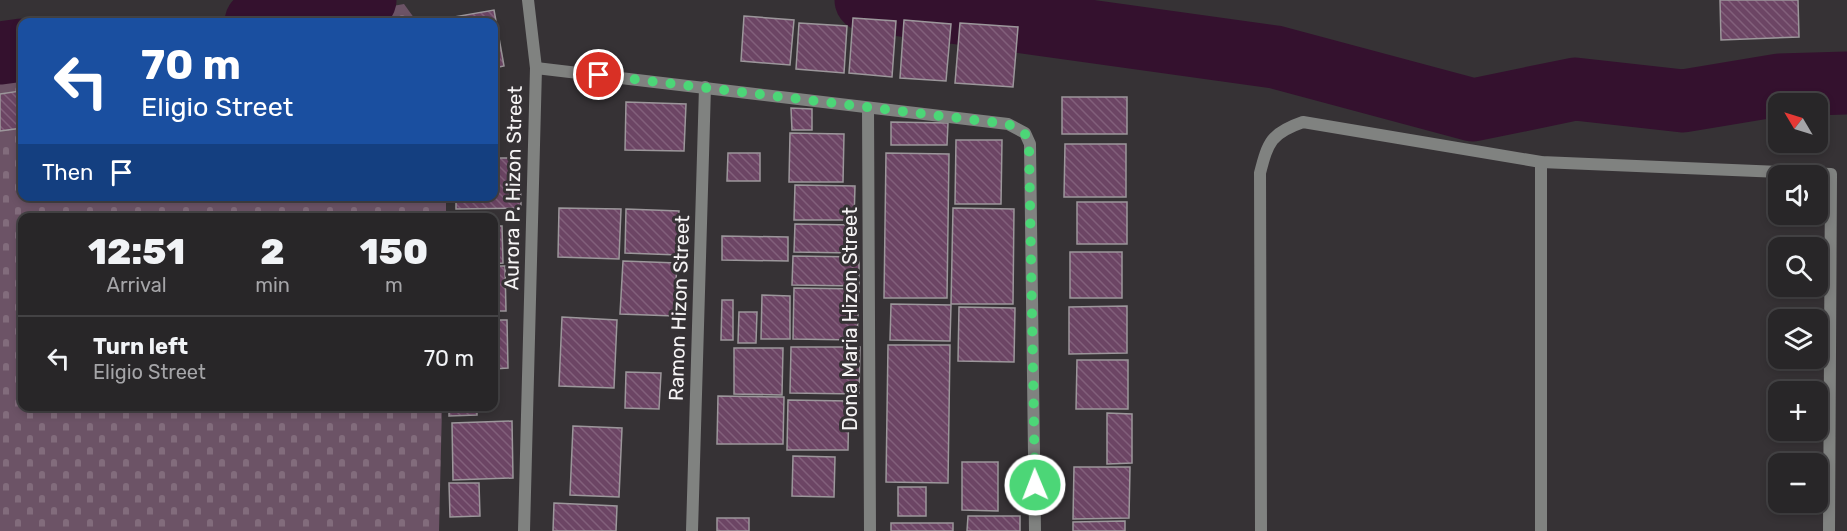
<!DOCTYPE html>
<meta charset="utf-8">
<style>
body{margin:0;font-family:Rubik,sans-serif;background:#343234;color:#f1f3f6;height:100vh;display:flex;flex-direction:column;font-size:22px;white-space:nowrap}
*{box-sizing:border-box;margin:0}
p{font-size:20px;color:#a5a5a8}
.icon{flex:none;width:33px;height:33px;fill:none;stroke:currentColor;stroke-width:2;stroke-linecap:round;stroke-linejoin:round}
.map{position:relative;flex:1;overflow:hidden}
.drawer{position:absolute;left:18px;top:213px;width:480px;height:198px;display:flex;flex-direction:column;background:#282628;border-radius:12px;box-shadow:0 3px 9px #0003,0 0 0 2px #444345}
.drawer>*{flex:none}
.top-card{position:absolute;left:18px;top:18px;width:480px;height:183px;border-radius:12px;box-shadow:0 3px 9px #0003,0 0 0 2px #444345;background:#1a4fa0;color:#fff;overflow:hidden}
.needle{width:39px;rotate:308deg}
.buttons{position:absolute;left:1768px;top:93px;display:grid;gap:12px}
.buttons a{display:grid;place-items:center;width:60px;height:60px;border-radius:12px;background:#282628;box-shadow:0 3px 9px #0003,0 0 0 2px #444345;font-size:30px}
.pin{position:absolute;display:grid;place-items:center;width:51px;height:51px;color:#fff;margin:-26px;border:3px solid #fff;border-radius:50%;box-shadow:0 2px 6px #0007}
.me{position:absolute;width:66px;margin:-33px;rotate:359deg;stroke-linejoin:round;filter:drop-shadow(0 0 4px #0008)}
.turn{display:flex;align-items:center;gap:21px;height:126px;padding:0 24px;font-size:27px}
.turn .icon{width:78px;height:78px;stroke-width:2.5}
.turn b{display:block;font-size:42px;line-height:51px}
.then{display:flex;align-items:center;height:57px;padding:0 24px;background:#0003;gap:12px;font-size:22px}
.eta{display:flex;justify-content:space-evenly;align-items:center;height:102px;text-align:center}
.eta b{font-size:36px;font-weight:800;line-height:42px}
ul{padding:0;list-style:none}
li{display:flex;align-items:center;gap:18px;height:84px;padding:0 24px;border-top:2px solid #444345}
li div{flex:1}
li b{display:block;font-size:22px}
li em{font-style:normal}
.map>svg:first-child{display:block}
</style>
<div class="map">
<svg width="1847" height="531" viewBox="0 0 1847 531">
<defs>
<pattern id="cemetery-stones" width="16" height="16" patternUnits="userSpaceOnUse" patternTransform="scale(1.5)"><rect width="16" height="16" fill="#6c5366"/><path d="M2 7V4a2 2 0 0 1 4 0v3zM10 15v-3a2 2 0 0 1 4 0v3z" fill="#826c7c"/></pattern>
<pattern id="building-back-hatch" width="6" height="6" patternUnits="userSpaceOnUse" patternTransform="scale(1.5)"><rect width="6" height="6" fill="#6c4564"/><path d="M-1 5l2 2M0 0l6 6M5-1l2 2" fill="none" stroke="#82607b"/></pattern>
</defs>
<rect width="100%" height="100%" fill="#363235"/>
<!-- cemetery -->
<g fill="url(#cemetery-stones)">
<path d="M404 4 417 22H304Z"/>
<path d="M22 76V196L446 197V217L22 218V406L442 407 439 531H0V80Z"/>
</g>
<g fill="none" stroke-linecap="round" stroke-linejoin="round">
<!-- river -->
<g stroke="#34112e" stroke-width="63">
<path d="M866 0 1275 57 1473 110 1575 89 1683 101 1779 85 1847 83"/>
<path d="M256 22 365 0"/>
<path d="M0 53 22 50"/>
</g>
</g>
<!-- building -->
<g fill="url(#building-back-hatch)" stroke="#9c979b" stroke-width="1.5">
<path d="M1720 0H1798L1799 37 1721 40Z"/>
<path d="M494 10 504 66 494 68V22H443L442 19Z"/>
<path d="M744 16 794 20 790 65 741 61Z"/>
<path d="M853 18 896 21 892 77 849 73Z"/>
<path d="M904 20 951 24 946 81 900 78Z"/>
<path d="M799 23 847 26 844 73 796 69Z"/>
<path d="M960 23 1018 27 1013 87 955 83Z"/>
<path d="M20 91 22 128 0 131V94Z"/>
<rect x="1062" y="97" width="65" height="37"/>
<path d="M626 102 686 104 684 151 625 150Z"/>
<path d="M791 108 812 109V130H792Z"/>
<path d="M891 122 948 123 947 145H891Z"/>
<path d="M790 133 844 134 843 182H789Z"/>
<path d="M956 140H1002L1001 204H955Z"/>
<path d="M1065 144H1126V197H1064Z"/>
<path d="M728 153H760V181H727Z"/>
<path d="M886 153 949 154 947 298H884Z"/>
<path d="M494 158H520L521 208 456 209V196H494Z"/>
<path d="M795 185 855 186 854 220H794Z"/>
<rect x="1077" y="202" width="50" height="42"/>
<path d="M559 208 621 209 619 259 558 257Z"/>
<path d="M953 208 1014 209 1013 304H951Z"/>
<path d="M626 209 679 211 678 255 625 253Z"/>
<path d="M795 224 854 225 853 253 794 252Z"/>
<path d="M494 226H502L503 263 494 264Z"/>
<path d="M722 236 788 237V261L722 260Z"/>
<rect x="1070" y="252" width="52" height="46"/>
<path d="M793 256 859 257V286L792 285Z"/>
<path d="M623 261 677 263 674 316 620 314Z"/>
<path d="M494 266H505L506 311H494Z"/>
<path d="M794 288 859 289 857 340 793 339Z"/>
<path d="M762 295 790 296V339H761Z"/>
<path d="M722 300H733V340H721Z"/>
<path d="M891 304 951 305 950 341 890 340Z"/>
<path d="M1127 306V353L1069 354V307Z"/>
<path d="M959 307 1015 308 1014 362 958 361Z"/>
<path d="M739 312H757L756 343H738Z"/>
<path d="M562 317 617 320 614 388 559 386Z"/>
<path d="M494 320H507L508 368 494 369Z"/>
<path d="M888 345H950L948 483 886 482Z"/>
<path d="M791 347H860L859 394 790 393Z"/>
<path d="M734 348H783L782 395 734 394Z"/>
<path d="M1077 360H1128V409H1076Z"/>
<path d="M626 372 661 373 659 409 625 408Z"/>
<path d="M718 396 784 397 783 444H717Z"/>
<path d="M788 400 849 401 848 450H787Z"/>
<path d="M449 406H477V415L449 416Z"/>
<path d="M1107 413 1132 414V463L1107 464Z"/>
<path d="M512 421 513 478 453 480 452 423Z"/>
<path d="M573 426 622 428 619 497 570 495Z"/>
<path d="M793 456 835 457 834 497 792 496Z"/>
<path d="M962 462H998V511L962 510Z"/>
<path d="M1074 467H1130L1129 518 1073 519Z"/>
<path d="M449 483H479L480 516 450 517Z"/>
<rect x="898" y="487" width="28" height="29"/>
<path d="M554 503 617 506 616 531H553Z"/>
<path d="M968 516H1020V531H967Z"/>
<rect x="717" y="518" width="32" height="13"/>
<path d="M1125 521V531H1073V522Z"/>
<rect x="891" y="523" width="62" height="8"/>
</g>
<g fill="none" stroke-linecap="round" stroke-linejoin="round">
<!-- street -->
<g stroke="#808280" stroke-width="12">
<path d="M536 68 1008 124 1025 133 1030 144 1035 531"/>
<path d="M868 108 870 531"/>
<path d="M1541 162V531"/>
<path d="M524 531 536 68 528 0"/>
<path d="M692 531 705 87"/>
<path d="M1261 531 1260 173C1268 142 1271 133 1303 122L1541 162 1831 174 1829 531"/>
</g>
</g>
<g fill="none" stroke-linecap="round" stroke-linejoin="round">
<!-- route -->
<path stroke="#4cd677" stroke-width="10" stroke-dasharray="0 18" d="M599 75 1008 124 1025 134 1029 144 1035 485"/>
</g>
<g text-anchor="middle" stroke-width="6" stroke-linejoin="round" paint-order="stroke">
<!-- street labels -->
<g font-size="20" fill="#f5f3f4" stroke="#363235">
<text transform="translate(513 188) rotate(-89)" y="7">Aurora P. Hizon Street</text>
<text transform="translate(679 308) rotate(-88)" y="7">Ramon Hizon Street</text>
<text transform="translate(850 319) rotate(-90)" y="7">Dona Maria Hizon Street</text>
</g>
</g>
</svg>
<div class="buttons">
<a><svg class="needle" viewBox="-14 -14 28 28"><path d="M0-13l5 13h-10z" fill="#e53935"/><path d="M0 13l5-13h-10z" fill="#a5a5a8"/></svg></a>
<a><svg class="icon" aria-label="sound" viewBox="0 0 24 24"><path d="M4 9h4l5-4v14l-5-4H4zM17 9q2 3 0 6"/></svg></a>
<a><svg class="icon" aria-label="search" viewBox="0 0 24 24"><circle cx="10" cy="10" r="6"/><path d="M15 15l6 6"/></svg></a>
<a><svg class="icon" aria-label="layers" viewBox="0 0 24 24"><path d="M12 4l9 5-9 5-9-5zM3 14l9 5 9-5"/></svg></a>
<a>+</a>
<a>−</a>
</div>
<div class="pin" style="left:599px;top:75px;background:#d93025"><svg class="icon" aria-label="arrive" viewBox="0 0 24 24"><path d="M6 21V4h12l-3 4 3 4H6"/></svg></div>
<svg class="me" style="left:1035px;top:485px" viewBox="-20 -20 40 40"><circle r="17" fill="#4cd677" stroke="#fff" stroke-width="3"/><path d="M0-11L8 9 0 5-8 9z" fill="#fff"/></svg>
<div class="top-card">
<div class="turn"><svg class="icon" aria-label="left" viewBox="0 0 24 24"><path d="M17 20v-9H6M10 6l-5 5 5 5"/></svg><div><b>70 m</b>Eligio Street</div></div>
<div class="then">Then<svg class="icon" aria-label="arrive" viewBox="0 0 24 24"><path d="M6 21V4h12l-3 4 3 4H6"/></svg></div>
</div>
<section class="drawer">
<div class="eta">
<div><b>12:51</b><p>Arrival</p></div>
<div><b>2</b><p>min</p></div>
<div><b>150</b><p>m</p></div>
</div>
<ul>
<li><svg class="icon" aria-label="left" viewBox="0 0 24 24"><path d="M17 20v-9H6M10 6l-5 5 5 5"/></svg><div><b>Turn left</b><p>Eligio Street</p></div><em>70 m</em></li>
</ul>
</section>
</div>
